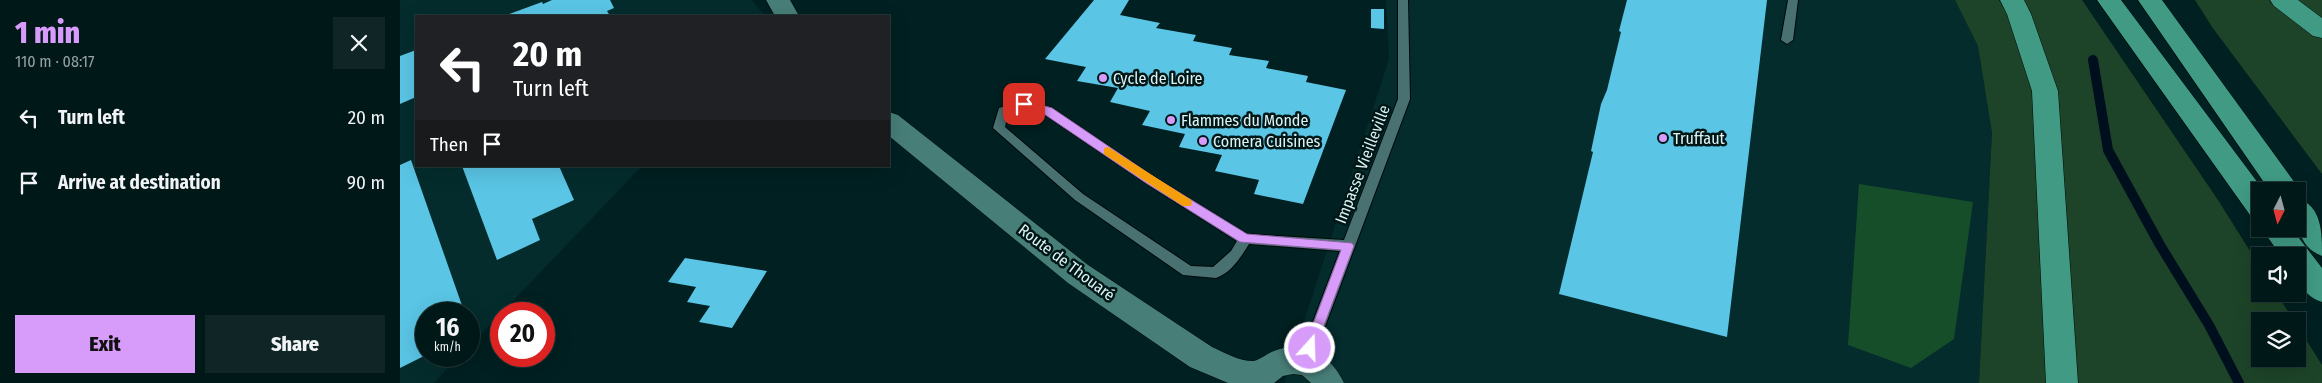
<!DOCTYPE html>
<meta charset="utf-8">
<style>
body{margin:0;font-family:"Fira Sans Condensed",sans-serif;background:#0f2526;color:#f1f3f6;height:100vh;display:flex;flex-direction:column;font-size:19px;white-space:nowrap}
*{box-sizing:border-box;margin:0}
p{font-size:16px;color:#96a0a2}
.icon{flex:none;width:28px;height:28px;fill:none;stroke:currentColor;stroke-width:2;stroke-linecap:round;stroke-linejoin:round}
.map{position:relative;flex:1;overflow:hidden}
.drawer{display:flex;flex-direction:column;background:#011819;width:400px}
.drawer>*{flex:none}
.hud{position:absolute;left:15px;top:15px;width:475px;height:152px;border-radius:0px;box-shadow:0 5px 20px #0002,0 0 0 1px #233738;background:#202124;color:#fff;overflow:hidden}
.needle{width:32px;rotate:186deg}
.controls{position:absolute;left:1851px;top:182px;display:grid;gap:10px}
.controls a{display:grid;place-items:center;width:55px;height:55px;border-radius:0px;background:#011819;box-shadow:0 5px 20px #0002,0 0 0 1px #233738;font-size:25px}
.speed{position:absolute;left:15px;top:302px;display:flex;gap:10px;font-size:25px;font-weight:700;text-align:center}
.speed>*{display:grid;place-content:center;width:65px;height:65px;border-radius:50%;background:#011819;box-shadow:0 5px 20px #0002,0 0 0 1px #233738;line-height:1}
.speed small{font-size:12px;font-weight:400}
.speed .limit{border:8px solid #d22;background:#fff;color:#111}
.pin{position:absolute;display:grid;place-items:center;width:42px;height:42px;color:#fff;margin:-21px;border-radius:10px;box-shadow:0 2px 8px #0006}
.me{position:absolute;width:55px;margin:-28px;rotate:20deg;stroke-linejoin:round;filter:drop-shadow(0 0 4px #0008)}
.turn{display:flex;align-items:center;gap:18px;height:105px;padding:0 15px;font-size:22px}
.turn .icon{width:65px;height:65px;stroke-width:2.5}
.turn b{display:block;font-size:35px;line-height:42px}
.then{display:flex;align-items:center;height:48px;padding:0 15px;background:#0003;gap:10px;font-size:19px}
.round{display:grid;place-items:center;flex:none;width:52px;height:52px;border-radius:0px;background:#0f2526}
.headline{display:flex;align-items:center;justify-content:space-between;height:85px;padding:0 15px}
h1{font-size:30px;font-weight:800;line-height:38px;color:#d79bf9}
.button{display:flex;gap:10px;margin-top:auto;padding:10px 15px}
.button a{flex:1;height:58px;border-radius:0px;background:#d79bf9;color:#111;font-size:20px;font-weight:800;line-height:58px;text-align:center}
.button a+a{background:#0f2526;color:#f1f3f6}
ul{padding:0;list-style:none}
li{display:flex;align-items:center;gap:15px;height:65px;padding:0 15px}
li div{flex:1}
li b{display:block;font-size:19px}
li em{font-style:normal}
main{display:flex;flex:1;min-height:0}
.map>svg:first-child{display:block}
</style>
<main>
<section class="drawer">
<div class="headline"><div><h1>1 min</h1><p>110 m · 08:17</p></div><a class="round"><svg class="icon" aria-label="close" viewBox="0 0 24 24"><path d="M6 6l12 12M18 6L6 18"/></svg></a></div>
<ul>
<li><svg class="icon" aria-label="left" viewBox="0 0 24 24"><path d="M17 20v-9H6M10 6l-5 5 5 5"/></svg><div><b>Turn left</b></div><em>20 m</em></li>
<li><svg class="icon" aria-label="arrive" viewBox="0 0 24 24"><path d="M6 21V4h12l-3 4 3 4H6"/></svg><div><b>Arrive at destination</b></div><em>90 m</em></li>
</ul>
<div class="button"><a>Exit</a><a>Share</a></div>
</section>
<div class="map">
<svg width="1922" height="383" viewBox="0 0 1922 383">
<rect width="100%" height="100%" fill="#012021"/>
<!-- built -->
<g fill="#042c2d">
<path d="M0 0H352L364 15V16H16V166H242L69 347V314H26V356H59L34 383H0Z"/>
<path d="M986 0H1555L1578 46 1592 133 1579 383H884L989 59Z"/>
</g>
<!-- green -->
<g fill="#1d4428">
<path d="M1555 0H1682L1818 200 1860 267V294H1877L1894 321H1860V359H1898V327L1922 365V383H1579L1592 133 1578 46Z"/>
<path d="M1795 0H1922V174L1812 27Z"/>
</g>
<!-- forest -->
<path fill="#164e29" d="M1459 184 1573 202 1554 339 1511 368 1448 345Z"/>
<g fill="none" stroke-linecap="round" stroke-linejoin="round">
<!-- stream -->
<path stroke="#000f1e" stroke-width="10" d="M1693 60 1708 150 1760 245 1809 325 1839 383"/>
</g>
<!-- building -->
<g fill="#5ac5e5">
<path d="M152 0H210L214 8 207 11 210 16H104L142 2 143 4Z"/>
<path d="M694 0H729L720 15 760 23 756 28 796 35 793 41 832 48 829 55 869 61 866 68 908 76 906 82 946 90 903 204 854 194 859 180 815 171 822 155 779 147 785 134 742 125 750 111 710 102 718 88 677 81 686 67 645 59Z"/>
<path d="M1227 0H1367L1327 337 1159 294 1193 152 1191 151 1201 104 1207 90 1221 32 1219 31Z"/>
<path d="M971 9H984V29L971 28Z"/>
<path d="M16 50V97L0 104V56Z"/>
<path d="M11 160 65 314H26V355L0 368V165Z"/>
<path d="M62 166H159L174 200 132 219 140 240 97 260Z"/>
<path d="M285 258 367 271 332 328 299 322 310 306 287 302 296 287 268 282Z"/>
</g>
<g fill="none" stroke-linecap="round" stroke-linejoin="round">
<defs>
<g id="service">
<path d="M998 0H1008L1010 99 912 361 910 365 905 367 900 365 898 361 940 251 849 244C841 257 831 273 816 278L783 275 675 200 593 128 599 108 624 100 652 108 754 177 847 234 944 240 998 99ZM624 108 644 114 746 183 837 241 831 251 813 267 791 266 683 194 605 127 608 114Z"/>
<path d="M1388 0H1398L1393 40 1387 44 1381 40Z"/>
</g>
<g id="secondary">
<path d="M366 0H390L399 16H375Z"/>
<path d="M489 112 498 115 688 265 812 347C825 353 839 361 853 361 858 361 868 353 874 351 906 339 930 354 944 383H911L902 375 893 374 883 376 874 383H828L790 367 668 283 489 136Z"/>
</g>
<g id="motorway">
<path d="M1600 0H1624L1631 14 1658 91 1678 383H1646L1632 91 1607 14Z"/>
<path d="M1697 0H1721L1864 191H1860V218L1850 215Z"/>
<path d="M1738 0H1762L1895 183 1899 191 1898 193V191H1870Z"/>
<path d="M1870 0H1898L1922 18V38L1913 36 1874 6Z"/>
<path d="M1898 198C1922 207 1922 232 1922 256 1897 247 1895 220 1898 198Z"/>
<path d="M1862 229H1892L1922 268V302C1899 294 1898 278 1898 256H1881Z"/>
</g>
</defs>
<!-- service casing -->
<use href="#service" stroke="#000909" stroke-width="2"/>
<!-- secondary casing -->
<use href="#secondary" stroke="#000909" stroke-width="1"/>
<!-- motorway casing -->
<use href="#motorway" stroke="#000909" stroke-width="1"/>
<!-- service -->
<use href="#service" fill="#497172" fill-rule="evenodd"/>
<!-- secondary -->
<use href="#secondary" fill="#477e77" fill-rule="evenodd"/>
<!-- motorway -->
<use href="#motorway" fill="#419b84" fill-rule="evenodd"/>
</g>
<!-- route -->
<path fill="#d79bf9" stroke="#8c65a2" d="M624 100 652 108 754 177 847 234 952 243 954 246 914 352H905L904 348 941 250 840 242 746 183 644 114 620 107 619 104Z"/>
<!-- slow -->
<path fill="#f59e0b" d="M708 147 791 200 792 203 791 206H783L704 154V148Z"/>
<!-- markers -->
<g fill="#d79bf9" stroke="#001718" stroke-width="2">
<circle cx="703" cy="78" r="5"/>
<circle cx="771" cy="120" r="5"/>
<circle cx="1263" cy="138" r="5"/>
<circle cx="803" cy="141" r="5"/>
</g>
<g text-anchor="middle" stroke-width="5" stroke-linejoin="round" paint-order="stroke">
<!-- poi labels -->
<g font-size="16" fill="#def4f4" stroke="#001718" text-anchor="start">
<text x="713" y="84">Cycle de Loire</text>
<text x="781" y="126">Flammes du Monde</text>
<text x="1273" y="144">Truffaut</text>
<text x="813" y="147">Comera Cuisines</text>
</g>
<!-- street labels -->
<g font-size="16" fill="#def4f4" stroke="#001718">
<text transform="translate(962 164) rotate(-69)" y="6">Impasse Vieilleville</text>
<text transform="translate(667 262) rotate(37)" y="6">Route de Thouaré</text>
</g>
</g>
</svg>
<div class="controls">
<a><svg class="needle" viewBox="-14 -14 28 28"><path d="M0-13l5 13h-10z" fill="#e53935"/><path d="M0 13l5-13h-10z" fill="#96a0a2"/></svg></a>
<a><svg class="icon" aria-label="sound" viewBox="0 0 24 24"><path d="M4 9h4l5-4v14l-5-4H4zM17 9q2 3 0 6"/></svg></a>
<a><svg class="icon" aria-label="layers" viewBox="0 0 24 24"><path d="M12 4l9 5-9 5-9-5zM3 14l9 5 9-5"/></svg></a>
</div>
<div class="speed"><div>16<small>km/h</small></div><div class="limit">20</div></div>
<div class="pin" style="left:624px;top:104px;background:#d93025"><svg class="icon" aria-label="arrive" viewBox="0 0 24 24"><path d="M6 21V4h12l-3 4 3 4H6"/></svg></div>
<svg class="me" style="left:910px;top:348px" viewBox="-20 -20 40 40"><circle r="17" fill="#d79bf9" stroke="#fff" stroke-width="3"/><path d="M0-11L8 9 0 5-8 9z" fill="#fff"/></svg>
<div class="hud">
<div class="turn"><svg class="icon" aria-label="left" viewBox="0 0 24 24"><path d="M17 20v-9H6M10 6l-5 5 5 5"/></svg><div><b>20 m</b>Turn left</div></div>
<div class="then">Then<svg class="icon" aria-label="arrive" viewBox="0 0 24 24"><path d="M6 21V4h12l-3 4 3 4H6"/></svg></div>
</div>
</div>
</main>
